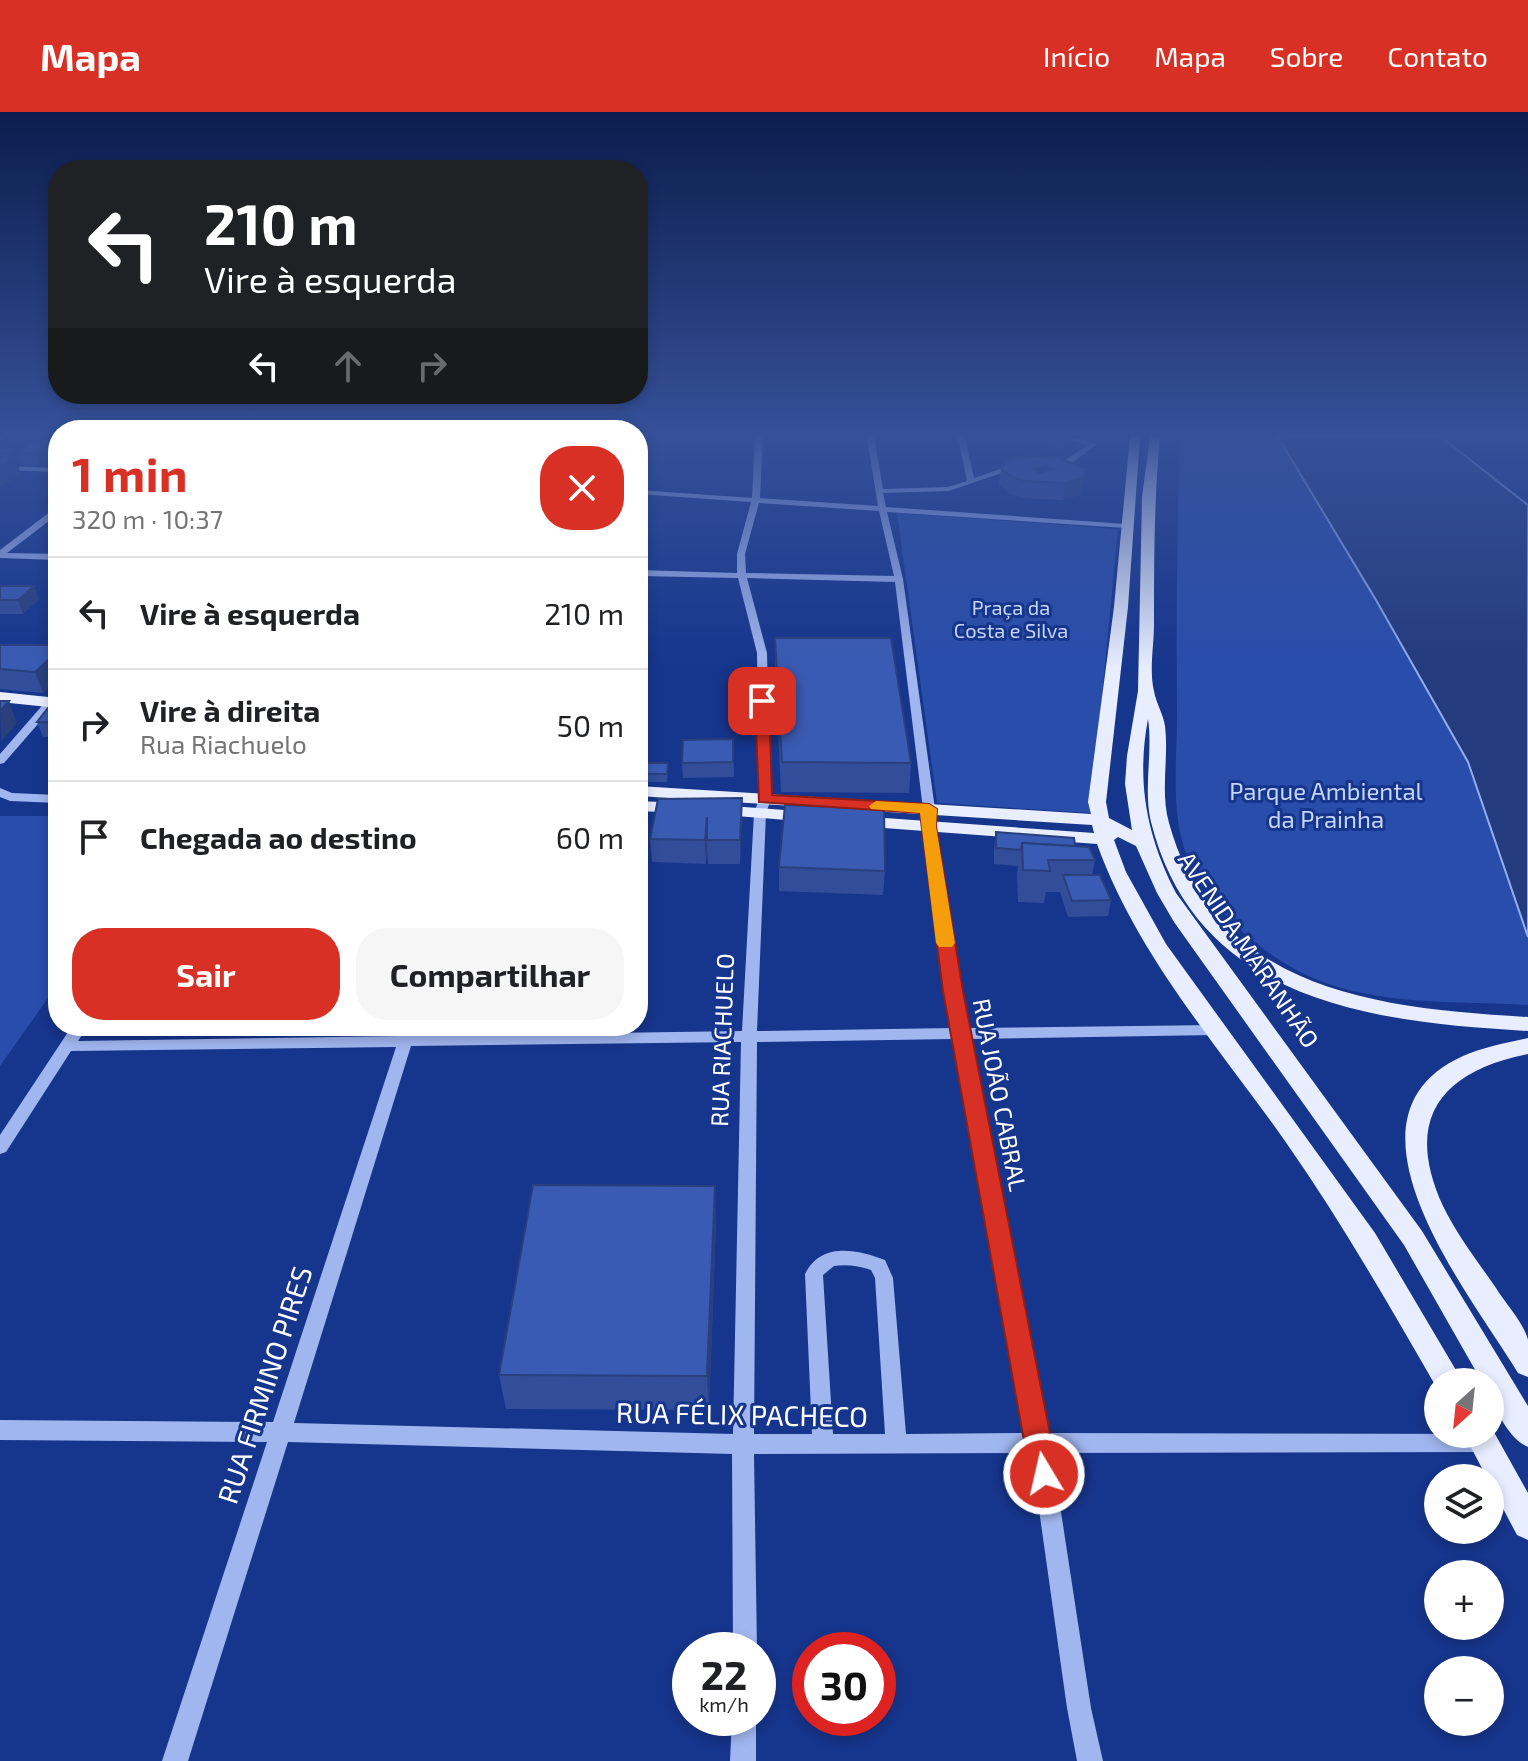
<!DOCTYPE html>
<html lang="pt">
<meta charset="utf-8">
<style>
body{margin:0;font-family:"Exo 2",sans-serif;background:#f6f6f6;color:#202124;height:100vh;display:flex;flex-direction:column;font-size:30px;white-space:nowrap}
*{box-sizing:border-box;margin:0}
p{font-size:26px;color:#757577}
.icon{flex:none;width:44px;height:44px;fill:none;stroke:currentColor;stroke-width:2;stroke-linecap:round;stroke-linejoin:round}
.map{position:relative;flex:1;overflow:hidden}
.side{position:absolute;left:48px;top:308px;width:600px;height:616px;display:flex;flex-direction:column;background:#fff;border-radius:32px;box-shadow:0 4px 12px #0003}
.side>*{flex:none}
.guide{position:absolute;left:48px;top:48px;width:600px;height:244px;border-radius:32px;box-shadow:0 4px 12px #0003;background:#202124;color:#fff;overflow:hidden}
.needle{width:52px;rotate:207deg}
.buttons{position:absolute;left:1424px;top:1256px;display:grid;gap:16px}
.buttons a{display:grid;place-items:center;width:80px;height:80px;border-radius:50%;background:#fff;box-shadow:0 4px 12px #0003;font-size:40px}
.speed{position:absolute;left:672px;top:1520px;display:flex;gap:16px;font-size:40px;font-weight:700;text-align:center}
.speed>*{display:grid;place-content:center;width:104px;height:104px;border-radius:50%;background:#fff;box-shadow:0 4px 12px #0003;line-height:1}
.speed small{font-size:20px;font-weight:400}
.speed .limit{border:12px solid #d22;background:#fff;color:#111}
.pin{position:absolute;display:grid;place-items:center;width:68px;height:68px;color:#fff;margin:-34px;border-radius:16px;box-shadow:0 4px 12px #0006}
.me{position:absolute;width:88px;margin:-44px;rotate:351deg;stroke-linejoin:round;filter:drop-shadow(0 0 6px #0008)}
.turn{display:flex;align-items:center;gap:28px;height:168px;padding:0 24px;font-size:36px}
.turn .icon{width:104px;height:104px;stroke-width:2.5}
.turn b{display:block;font-size:56px;line-height:68px}
.lanes{display:flex;align-items:center;height:76px;padding:0 24px;background:#0003;justify-content:center;gap:40px;direction:ltr}
.lanes .off{opacity:.35}
.round{display:grid;place-items:center;flex:none;width:84px;height:84px;border-radius:32px;background:#f6f6f6}
.head{display:flex;align-items:center;justify-content:space-between;height:136px;padding:0 24px}
h1{font-size:48px;font-weight:700;line-height:60px;color:#d93025}
.primary-button{display:flex;gap:16px;margin-top:auto;padding:16px 24px}
.primary-button a{flex:1;height:92px;border-radius:32px;background:#d93025;color:#fff;font-size:32px;font-weight:700;line-height:92px;text-align:center}
.primary-button a+a{background:#f6f6f6;color:#202124}
ul{padding:0;list-style:none}
li{display:flex;align-items:center;gap:24px;height:112px;padding:0 24px;border-top:2px solid #e0e0e0}
li div{flex:1}
li b{display:block;font-size:30px}
li em{font-style:normal}
header{display:flex;align-items:center;gap:48px;box-sizing:border-box;height:112px;padding:0 40px;background:#d93025;color:#fff}
header strong{font-size:38px}
nav{display:flex;gap:44px;margin-inline-start:auto;font-size:28px}
.map>svg:first-child{display:block}
</style>
<header>
<strong>Mapa</strong>
<nav><a>Início</a><a>Mapa</a><a>Sobre</a><a>Contato</a></nav>
</header>
<div class="map">
<svg width="1528" height="1649" viewBox="0 0 1528 1649">
<rect width="100%" height="100%" fill="#16358c"/>
<!-- green -->
<g fill="#284dab">
<path d="M1180 325H1278L1376 488 1468 650 1528 825V893C1457 889 1379 894 1313 866 1260 843 1202 791 1184 736 1171 695 1177 646 1177 603 1176 510 1177 418 1180 325Z"/>
<path d="M897 401 1118 417 1091 701 937 691Z"/>
<path d="M0 704H58V872L0 954Z"/>
</g>
<!-- water -->
<path fill="#243b7d" stroke="#92aef2" stroke-width="2" d="M1278 325H1441L1528 393V825L1468 650 1376 488Z"/>
<g fill="none" stroke-linecap="round" stroke-linejoin="round">
<!-- minor -->
<g fill="#a0b6ef" fill-rule="evenodd">
<path d="M0 325H6L0 328Z"/>
<path d="M755 325H763L760 386 878 394 867 325H874L883 377 948 375 967 369 958 325H965L974 366 1015 352 1022 354 949 379 883 381 886 395 1126 412 1130 414 1126 416 887 400 903 467 935 697 934 714 968 916 1215 913 1220 914 1223 918 1220 922 1215 923 970 927 1048 1321 1489 1322 1495 1330 1491 1337 1484 1340 1052 1341 1091 1596 1103 1649H1077L1067 1596 1031 1341 754 1342 757 1538H733L732 1342 288 1330 188 1649H162L267 1330 0 1328V1308L273 1310 396 935 71 939 6 1040 0 1042V1023L72 914H88L78 929 399 924 402 914H418L415 924 742 919 754 701 759 687 757 541 738 466 638 464V458L737 461V442L751 390 638 382V378L752 386ZM759 391 879 399 894 464 746 461 745 442ZM747 466 895 470 923 697 922 714 953 916 757 919 766 701 771 687 767 541ZM954 927 1027 1321 906 1322 893 1166 885 1148C856 1137 821 1130 805 1162L812 1322H754L757 930ZM741 930 733 1322 294 1311 411 934ZM834 1154C847 1152 859 1154 871 1158L875 1166 885 1322H833L823 1163Z"/>
<path d="M1063 325H1074L1097 332 1069 353 1048 356V352L1064 349 1087 333Z"/>
<path d="M0 354 58 356V360L0 358Z"/>
<path d="M55 396H58V402L7 441 58 442V448L0 446V438Z"/>
<path d="M58 579V589L4 651 0 652V642L54 580Z"/>
<path d="M0 676 12 681 58 683V691L10 689 0 685Z"/>
<path d="M732 1606H756V1649H730Z"/>
</g>
<!-- major -->
<g fill="#e8edff" fill-rule="evenodd">
<path d="M1130 325H1140L1128 495 1106 690 1109 706 1132 718 1125 672 1127 644 1138 579 1142 385 1150 325H1160C1154 388 1154 449 1154 513 1154 533 1149 559 1154 579 1156 591 1163 601 1165 614 1169 646 1160 679 1169 711 1216 880 1378 896 1528 905V919C1372 910 1196 890 1151 710 1143 677 1153 641 1148 607 1136 670 1147 725 1176 781L1422 1119 1528 1294V1335C1508 1327 1490 1291 1490 1270H1482L1404 1133 1174 810 1157 781 1136 734 1118 725 1114 728 1126 760 1166 832 1375 1121 1463 1270H1438V1278C1389 1193 1341 1109 1285 1029 1218 934 1137 843 1097 732L857 714 848 709 857 704 1094 721 1092 713 638 684V674L1091 702 1088 690 1114 495Z"/>
<path d="M0 580 58 586V596L0 590Z"/>
<path d="M638 689 682 691 691 696 682 701 638 699Z"/>
<path d="M718 693 810 700 819 705 810 710 712 702 709 698Z"/>
<path d="M1528 926V942C1441 959 1403 1007 1443 1094 1457 1123 1478 1150 1496 1176 1505 1191 1524 1211 1528 1228 1528 1239 1528 1253 1528 1265L1518 1261C1472 1184 1325 1006 1463 944 1483 935 1506 931 1528 926Z"/>
<path d="M1490 1313 1528 1381V1428L1517 1423 1490 1372V1366H1487L1464 1322H1490Z"/>
</g>
</g>
<!-- wall -->
<g fill="#324e9a" fill-rule="evenodd">
<path d="M1010 325H1073L1072 330 1062 337Z"/>
<path d="M55 328 58 352 43 353 42 350 39 353 20 352 19 350 17 351 21 362 0 375V336L19 339Z"/>
<path d="M1009 348 1086 357 1080 383 1063 388 1022 386 1010 382 999 373 1001 356ZM1047 354 1054 357 1040 361 1032 357Z"/>
<path d="M0 474 39 487 23 502H0Z"/>
<path d="M775 526 911 651 909 681 781 680 775 553Z"/>
<path d="M0 533H58V567L43 581 0 577Z"/>
<path d="M58 597V625H43L37 610Z"/>
<path d="M733 627 734 665 683 666 682 651Z"/>
<path d="M668 659 667 670H642L644 706 638 662Z"/>
<path d="M742 686 740 752H708L707 738 706 752 652 750 650 727Z"/>
<path d="M996 720 1075 734 1095 748 1092 763 1111 788 1108 804 1068 805 1060 780H1046L1044 791 1018 790 1017 762 1018 754 994 752V736Z"/>
<path d="M779 755 885 759 883 783 779 779Z"/>
<path d="M715 1074 716 1108 709 1298 506 1297 499 1263Z"/>
</g>
<!-- shaded-wall -->
<g fill="#29407d">
<path d="M1065 325H1073L1072 330 1062 337 1063 326Z"/>
<path d="M55 328 58 338V352L54 341H39L42 350 39 353 35 342Z"/>
<path d="M18 337 20 341H16L19 350 17 351 21 362 0 375V354L12 347 10 342Z"/>
<path d="M1086 357 1080 383 1063 388 1065 371Z"/>
<path d="M34 474 39 487 23 502 18 488Z"/>
<path d="M58 539V567L43 581 35 560Z"/>
<path d="M9 589 17 611 1 630 0 599Z"/>
<path d="M641 611 642 626 638 656V633Z"/>
<path d="M641 662 644 706 638 737V677Z"/>
<path d="M742 686V709L740 752V728Z"/>
<path d="M707 705V738L706 752 705 728Z"/>
<path d="M715 1074 716 1108 709 1298 707 1264Z"/>
</g>
<!-- building -->
<g fill="#3a5bb3" stroke="#29407d" stroke-width="2" fill-rule="evenodd">
<path d="M36 328H55L35 342 16 341Z"/>
<path d="M58 328V338L54 341H39Z"/>
<path d="M0 336 18 337 10 342 0 341Z"/>
<path d="M1031 344 1059 346 1086 357 1083 365 1065 371 1024 369 1012 365 1001 356 1009 348ZM1047 354 1054 357 1040 361 1032 357Z"/>
<path d="M0 345H15L0 354Z"/>
<path d="M0 474H34L18 488H0Z"/>
<path d="M775 526H891L911 651 782 650Z"/>
<path d="M0 533H58V539L35 560 0 557Z"/>
<path d="M0 589H9L0 599Z"/>
<path d="M48 596 58 597V610H37Z"/>
<path d="M638 611H641L638 633Z"/>
<path d="M733 627V650L682 651 683 628Z"/>
<path d="M640 651H668L667 662H638Z"/>
<path d="M638 662H641L638 677Z"/>
<path d="M742 686 740 728H707V705L705 728 650 727 658 687Z"/>
<path d="M785 693 884 697 885 759 779 755Z"/>
<path d="M996 720 1074 726 1075 734 1022 731 1021 738 996 736Z"/>
<path d="M1022 731 1089 735 1095 748H1048L1050 759 1023 758Z"/>
<path d="M1063 763H1100L1111 788 1072 789Z"/>
<path d="M533 1073 715 1074 707 1264 499 1263Z"/>
</g>
<!-- sky -->
<linearGradient id="sky" x2="0" y2="1"><stop stop-color="#0c1d4d"/><stop offset="0.58" stop-color="#365199"/><stop offset="1" stop-color="#365199" stop-opacity="0"/></linearGradient>
<rect width="1528" height="556" fill="url(#sky)"/>
<!-- route -->
<path fill="#d93025" stroke="#8d1f18" stroke-width="2" d="M762 584 769 589 772 683 929 692 937 697 936 714 963 879 1058 1362 1054 1372 1044 1375 1034 1372 1030 1362 943 879 920 701 759 690 755 589Z"/>
<!-- slow -->
<path fill="#f59e0b" d="M876 689 929 692 937 697 936 714 955 831 952 835H939L936 831 920 701 871 697 869 694Z"/>
<g text-anchor="middle" stroke-width="6" stroke-linejoin="round" paint-order="stroke">
<!-- far-park labels -->
<g font-size="20" fill="#c6d5fb" stroke="#16358c">
<text x="1011" y="503">Praça da<tspan x="1011" dy="23">Costa e Silva</tspan></text>
</g>
<!-- park labels -->
<g font-size="24" fill="#c6d5fb" stroke="#16358c">
<text x="1326" y="688">Parque Ambiental<tspan x="1326" dy="28">da Prainha</tspan></text>
</g>
<!-- street labels -->
<g font-size="24" fill="#fff" stroke="#16358c">
<text transform="translate(1248 838) rotate(56)" y="8">AVENIDA MARANHÃO</text>
<text transform="translate(723 928) rotate(-88)" y="8">RUA RIACHUELO</text>
<text transform="translate(999 983) rotate(79)" y="8">RUA JOÃO CABRAL</text>
</g>
<!-- near-street labels -->
<g font-size="28" fill="#fff" stroke="#16358c">
<text transform="translate(265 1273) rotate(-72)" y="10">RUA FIRMINO PIRES</text>
<text transform="translate(742 1303) rotate(1)" y="10">RUA FÉLIX PACHECO</text>
</g>
</g>
</svg>
<div class="buttons">
<a><svg class="needle" viewBox="-14 -14 28 28"><path d="M0-13l5 13h-10z" fill="#e53935"/><path d="M0 13l5-13h-10z" fill="#757577"/></svg></a>
<a><svg class="icon" aria-label="layers" viewBox="0 0 24 24"><path d="M12 4l9 5-9 5-9-5zM3 14l9 5 9-5"/></svg></a>
<a>+</a>
<a>−</a>
</div>
<div class="speed"><div>22<small>km/h</small></div><div class="limit">30</div></div>
<div class="pin" style="left:762px;top:589px;background:#d93025"><svg class="icon" aria-label="arrive" viewBox="0 0 24 24"><path d="M6 21V4h12l-3 4 3 4H6"/></svg></div>
<svg class="me" style="left:1044px;top:1362px" viewBox="-20 -20 40 40"><circle r="17" fill="#d93025" stroke="#fff" stroke-width="3"/><path d="M0-11L8 9 0 5-8 9z" fill="#fff"/></svg>
<div class="guide">
<div class="turn"><svg class="icon" aria-label="left" viewBox="0 0 24 24"><path d="M17 20v-9H6M10 6l-5 5 5 5"/></svg><div><b>210 m</b>Vire à esquerda</div></div>
<div class="lanes"><svg class="icon" aria-label="left" viewBox="0 0 24 24"><path d="M17 20v-9H6M10 6l-5 5 5 5"/></svg><svg class="icon off" aria-label="ahead" viewBox="0 0 24 24"><path d="M12 20V5M6 11l6-6 6 6"/></svg><svg class="icon off" aria-label="right" viewBox="0 0 24 24"><path d="M7 20v-9h11M14 6l5 5-5 5"/></svg></div>
</div>
<section class="side">
<div class="head"><div><h1>1 min</h1><p>320 m · 10:37</p></div><a class="round" style="background:#d93025;color:#fff"><svg class="icon" aria-label="close" viewBox="0 0 24 24"><path d="M6 6l12 12M18 6L6 18"/></svg></a></div>
<ul>
<li><svg class="icon" aria-label="left" viewBox="0 0 24 24"><path d="M17 20v-9H6M10 6l-5 5 5 5"/></svg><div><b>Vire à esquerda</b></div><em>210 m</em></li>
<li><svg class="icon" aria-label="right" viewBox="0 0 24 24"><path d="M7 20v-9h11M14 6l5 5-5 5"/></svg><div><b>Vire à direita</b><p>Rua Riachuelo</p></div><em>50 m</em></li>
<li><svg class="icon" aria-label="arrive" viewBox="0 0 24 24"><path d="M6 21V4h12l-3 4 3 4H6"/></svg><div><b>Chegada ao destino</b></div><em>60 m</em></li>
</ul>
<div class="primary-button"><a>Sair</a><a>Compartilhar</a></div>
</section>
</div>
